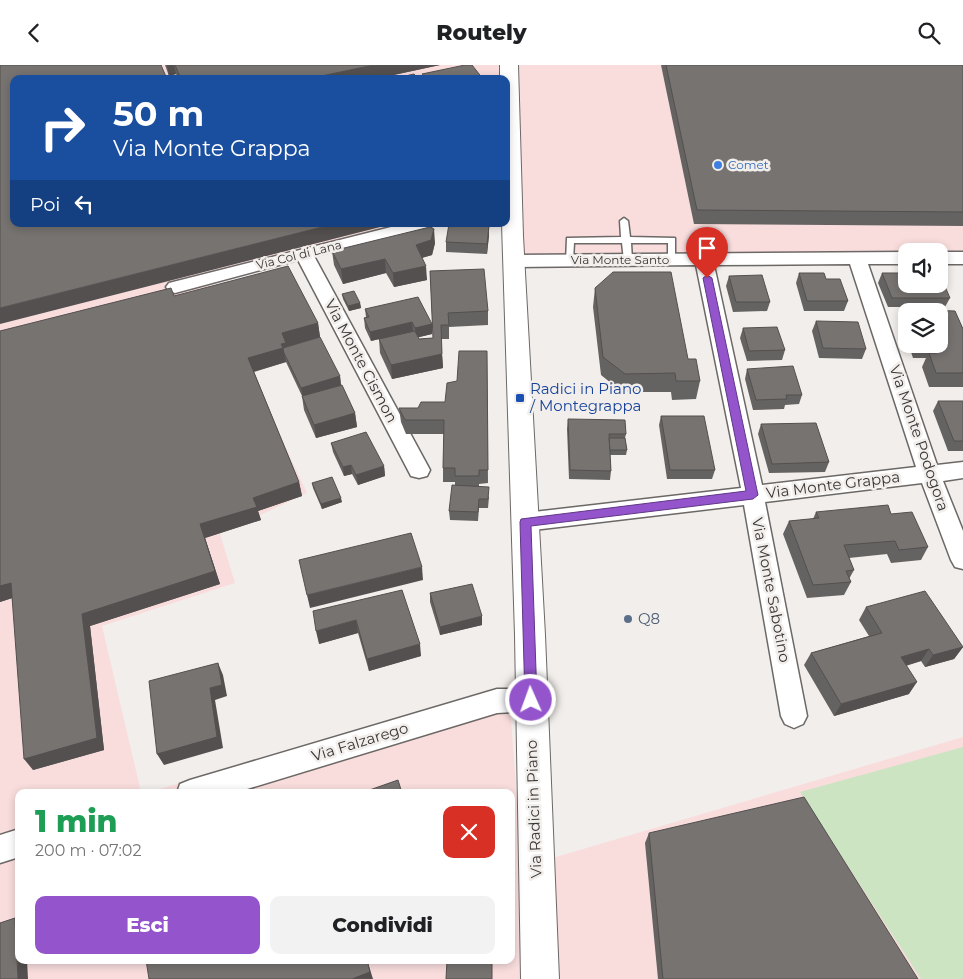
<!DOCTYPE html>
<html lang="it">
<meta charset="utf-8">
<style>
body{margin:0;font-family:Montserrat,sans-serif;background:#f2f2f2;color:#202124;height:100vh;display:flex;flex-direction:column;font-size:19px;white-space:nowrap}
*{box-sizing:border-box;margin:0}
p{font-size:16px;color:#757577}
.icon{flex:none;width:28px;height:28px;fill:none;stroke:currentColor;stroke-width:2;stroke-linecap:round;stroke-linejoin:round}
.map{position:relative;flex:1;overflow:hidden}
.side{position:absolute;left:15px;top:724px;width:500px;height:175px;display:flex;flex-direction:column;background:#fff;border-radius:10px;box-shadow:0 2px 8px #0003}
.side>*{flex:none}
.top-card{position:absolute;left:10px;top:10px;width:500px;height:152px;border-radius:10px;box-shadow:0 2px 8px #0003;background:#1a4fa0;color:#fff;overflow:hidden}
.controls{position:absolute;left:898px;top:178px;display:grid;gap:10px}
.controls a{display:grid;place-items:center;width:50px;height:50px;border-radius:10px;background:#fff;box-shadow:0 2px 8px #0003;font-size:25px}
.pin{position:absolute;display:grid;place-items:center;width:42px;height:42px;color:#fff;margin:-51px -21px;border-radius:50% 50% 50% 0;rotate:-45deg;box-shadow:0 0 5px #0007}
.pin .icon{rotate:45deg}
.me{position:absolute;width:55px;margin:-28px;rotate:358deg;stroke-linejoin:round;filter:drop-shadow(0 0 4px #0008)}
.turn{display:flex;align-items:center;gap:18px;height:105px;padding:0 20px;font-size:22px}
.turn .icon{width:65px;height:65px;stroke-width:2.5}
.turn b{display:block;font-size:35px;line-height:42px}
.then{display:flex;align-items:center;height:48px;padding:0 20px;background:#0003;gap:10px;font-size:19px}
.round{display:grid;place-items:center;flex:none;width:52px;height:52px;border-radius:10px;background:#f2f2f2}
.summary{display:flex;align-items:center;justify-content:space-between;height:85px;padding:0 20px}
h1{font-size:30px;font-weight:800;line-height:38px;color:#1e9e55}
.primary-button{display:flex;gap:10px;margin-top:auto;padding:10px 20px}
.primary-button a{flex:1;height:58px;border-radius:10px;background:#9455cc;color:#fff;font-size:20px;font-weight:800;line-height:58px;text-align:center}
.primary-button a+a{background:#f2f2f2;color:#202124}
header{display:flex;justify-content:space-between;align-items:center;height:65px;padding:0 20px;background:#fff;font-size:22px;font-weight:800}
.map>svg:first-child{display:block}
</style>
<header><svg class="icon" aria-label="back" viewBox="0 0 24 24"><path d="M15 5l-7 7 7 7"/></svg>Routely<svg class="icon" aria-label="search" viewBox="0 0 24 24"><circle cx="10" cy="10" r="6"/><path d="M15 15l6 6"/></svg></header>
<div class="map">
<svg width="963" height="914" viewBox="0 0 963 914">
<rect width="100%" height="100%" fill="#f2eeeb"/>
<!-- industrial -->
<path fill="#f9dddd" d="M0 0H963V188L906 186V188L507 195 502 159H506V14H14V159H406L207 214 307 428 220 469 235 518 102 561 141 727 19 728V895H511V728L148 727 509 628 522 802 963 672V914H0Z"/>
<!-- green -->
<path fill="#cce4c2" d="M963 682V914H921L800 727Z"/>
<g fill="none" stroke-linecap="round" stroke-linejoin="round">
<defs>
<path id="service" d="M624 153 628 156 630 172 675 173V197H669L668 195V178H631L632 195 628 198 624 195 622 178H574L573 195 572 197H566L567 173 621 172 620 156Z"/>
<g id="minor">
<path d="M403 159H433L430 163 314 191 430 405 427 411 419 413 411 411 298 195 175 228 169 226 166 222 169 218Z"/>
<path d="M906 187V199H868L937 400 963 397V413L943 416 963 466V504L955 502 951 495 922 418 765 437 807 651 803 659 794 663 785 659 781 651 744 440 525 466 517 463 514 457 517 451 525 448 741 423 696 200 515 202 509 200 506 196 509 192 515 190ZM850 199 916 402 762 420 714 200Z"/>
<rect x="939" y="187" width="24" height="12"/>
<path d="M497 624H531L540 627 544 635 540 643 531 646 497 648 234 728H177L180 719 190 715Z"/>
<path d="M19 764V792L0 798V770Z"/>
</g>
<path id="tertiary" d="M500 0H518L523 171 545 570 559 914H521L515 570 502 159H506V14H500Z"/>
</defs>
<!-- service casing -->
<use href="#service" stroke="#6c6866" stroke-width="3"/>
<!-- minor casing -->
<use href="#minor" stroke="#6c6866" stroke-width="3"/>
<!-- tertiary casing -->
<use href="#tertiary" stroke="#6c6866" stroke-width="2"/>
<!-- service -->
<use href="#service" fill="#fff" fill-rule="evenodd"/>
<!-- minor -->
<use href="#minor" fill="#fff" fill-rule="evenodd"/>
<!-- tertiary -->
<use href="#tertiary" fill="#fff" fill-rule="evenodd"/>
</g>
<!-- wall -->
<g fill="#656361">
<path d="M165 0H440L375 14H178L176 9 169 11Z"/>
<path d="M661 0H963V161L694 159Z"/>
<path d="M489 161V170L487 189 446 187V177Z"/>
<path d="M435 178 432 190 422 193 427 215 394 222 386 208 343 219 334 200 332 186Z"/>
<path d="M430 206 488 246V260L449 262V274H441L443 303 392 314 380 288 379 274 371 276 365 263 364 253 366 252 365 244 432 259V269L418 272 419 274 433 273Z"/>
<path d="M799 208 826 214 848 236 844 246H804L796 218Z"/>
<path d="M882 208 950 233 945 242H888L878 218Z"/>
<path d="M729 211 770 237 767 246 733 247 726 221Z"/>
<path d="M595 223 688 294 700 316 696 334 672 335 671 327H622L601 310 593 242Z"/>
<path d="M342 229 360 238 361 243 349 246 343 234Z"/>
<path d="M174 231 318 258 320 272 287 282 340 311 341 320 355 348 357 362 316 373 304 345 302 331 286 297 254 307 299 417 302 431 258 446 261 455 205 473 220 519 90 561 104 685 33 705 12 533 0 537V266Z"/>
<path d="M914 245 955 246 963 264V322H929L922 302 926 293H913L910 284 912 279H939V246H914Z"/>
<path d="M816 256 866 284 862 294 819 293 812 266Z"/>
<path d="M743 263 785 285 782 295 747 296 740 273Z"/>
<path d="M487 286 488 418 479 419V422L489 432 488 443H479L478 456 450 455 449 446 455 421V417H443V403L444 369H406L401 357 399 343H418L445 337 457 316Z"/>
<path d="M747 304 802 330 799 339 785 340 784 344 753 345 745 314Z"/>
<path d="M938 336H963V386H948L933 346Z"/>
<path d="M661 351 715 405 712 414H667L659 360Z"/>
<path d="M568 354 626 369 625 373 627 385 626 390H610L611 406 610 415 569 414 567 364Z"/>
<path d="M761 359 829 397 825 407 769 408 758 369Z"/>
<path d="M331 378 384 401 385 411 358 420 352 409 344 411 333 387Z"/>
<path d="M312 418 342 437 322 444 313 423Z"/>
<path d="M816 447 891 449 928 482 921 495 891 498 887 489 849 493 854 505 849 514 851 517 844 530 807 533 783 469 789 456 813 454Z"/>
<path d="M402 525 421 591 369 606 358 568 319 579Z"/>
<path d="M430 528 482 560 440 570 430 537Z"/>
<path d="M866 542 963 582 954 594 925 602 921 596 906 601 909 629 834 651 804 600 811 588 869 571 859 555Z"/>
<path d="M649 768 918 914H658L645 778Z"/>
</g>
<!-- shaded-wall -->
<g fill="#53504f">
<path d="M167 0H174L176 9 169 11Z"/>
<path d="M374 0H440L375 14H307Z"/>
<path d="M334 159H392L0 259V243Z"/>
<path d="M489 161V170L487 189V179Z"/>
<path d="M434 164 435 178 432 190 417 194 416 180Z"/>
<path d="M385 194 386 208 343 219 341 204Z"/>
<path d="M426 201 427 215 394 222 393 208Z"/>
<path d="M360 238 361 243 349 246 348 241Z"/>
<path d="M412 257 413 266 371 276 370 267Z"/>
<path d="M318 258 320 272 287 282 289 292 284 288 286 297 252 307 248 293 281 279 282 268Z"/>
<path d="M432 259V269L416 273 415 263Z"/>
<path d="M442 289 443 303 392 314 391 300Z"/>
<path d="M340 311 341 321 303 333 301 323Z"/>
<path d="M355 348 357 362 316 373 314 360Z"/>
<path d="M351 400 352 409 344 411 343 402Z"/>
<path d="M384 401 385 411 358 420 356 410Z"/>
<path d="M299 417 302 431 258 446 261 455 205 473 220 519 90 561 104 685 33 705 24 694 82 549 200 459 253 433Z"/>
<path d="M341 433 342 437 322 444 321 439Z"/>
<path d="M422 502 423 515 310 543 307 530Z"/>
<path d="M11 518 19 531 0 537V521Z"/>
<path d="M482 551V560L440 570V562Z"/>
<path d="M356 555 358 568 319 579 316 566Z"/>
<path d="M420 579 421 591 369 606 367 594Z"/>
<path d="M963 582 954 594 925 602 933 590Z"/>
<path d="M929 584 921 596 893 604 901 592Z"/>
<path d="M218 598 223 610 227 631 215 635 223 683 164 700 157 689 210 623Z"/>
<path d="M917 617 909 629 834 651 841 639Z"/>
<path d="M15 853 19 857V895H27L28 914H18Z"/>
<path d="M367 895 373 914H352Z"/>
</g>
<!-- building -->
<g fill="#767371" stroke="#53504f">
<path d="M0 0H161L167 14H14V159H334L0 243Z"/>
<path d="M175 0H374L307 14H181Z"/>
<path d="M465 0H472L483 14H426L422 9Z"/>
<path d="M666 0H963V147L697 145Z"/>
<path d="M414 9 418 14H392Z"/>
<path d="M449 159 489 161 487 179 446 177Z"/>
<path d="M430 162 434 164 431 175 416 180 426 201 393 208 385 194 341 204 332 186Z"/>
<path d="M288 201 318 258 282 268 286 278 281 279 283 283 248 293 299 417 253 433 257 442 200 459 215 506 82 549 97 673 24 694 11 518 0 521V266L171 223 174 231Z"/>
<path d="M484 204 488 246 448 248 449 260H441L442 289 391 300 379 274 415 266 419 274 433 273 430 206Z"/>
<path d="M613 207H671L688 294H696L700 316H676L675 308 625 309 603 292 595 223Z"/>
<path d="M799 208H824L826 214H840L848 236H807Z"/>
<path d="M882 208H906V219H939V208L950 233H892Z"/>
<path d="M762 210 770 237H736L729 211Z"/>
<path d="M354 226 360 238 348 241 342 229Z"/>
<path d="M418 232 432 259 415 263 412 257 370 267 364 253 369 252 365 244Z"/>
<path d="M914 245 955 246 963 264V308H936L929 288H937L933 279H920H939V246H915Z"/>
<path d="M816 256 858 257 866 284 823 283Z"/>
<path d="M777 262 785 285 749 286 743 263Z"/>
<path d="M320 272 340 311 301 323 284 288 283 283Z"/>
<path d="M459 286H487L488 405H479V411H455V403H443L444 355H405L399 343H418L421 337H445L447 318 457 316Z"/>
<path d="M793 301 802 330H786L787 334 756 335 747 304Z"/>
<path d="M342 320 355 348 314 360 302 331Z"/>
<path d="M938 336H963V376H954Z"/>
<path d="M661 351H704L715 405H670Z"/>
<path d="M568 354 625 355 626 369H609L611 406 570 405Z"/>
<path d="M816 358 829 397 772 399 761 359Z"/>
<path d="M366 367 384 401 356 410 351 400 343 402 331 378Z"/>
<path d="M609 373H625L627 385H610Z"/>
<path d="M332 412 341 433 321 439 312 418Z"/>
<path d="M452 420 489 422 488 434H479L478 447 449 446Z"/>
<path d="M888 440 891 449 912 447 928 482 899 485 895 476 844 480 854 505 846 506 851 517 813 520 789 456 819 453 816 447Z"/>
<path d="M411 468 422 502 307 530 299 495Z"/>
<path d="M472 519 482 551 440 562 430 528Z"/>
<path d="M402 525 420 579 367 594 356 555 316 566 313 546Z"/>
<path d="M925 526 963 582 933 590 929 584 901 592 917 617 841 639 811 588 882 568 866 542Z"/>
<path d="M218 598 222 620 210 623 217 672 157 689 149 616Z"/>
<path d="M398 715 402 728H361Z"/>
<path d="M804 732 918 914H663L649 768Z"/>
<path d="M15 853 18 914H0V858Z"/>
<path d="M146 895H367L370 907 352 914H149Z"/>
<path d="M447 895H492V914H446Z"/>
</g>
<!-- route -->
<path fill="#9455cc" stroke="#603785" d="M707 210 712 213 758 430 753 434 531 461 537 635 536 639 531 641 526 639 525 635 520 457 521 454 746 426 703 213Z"/>
<!-- markers -->
<circle fill="#3f7fe0" stroke="#f2eeeb" stroke-width="2" cx="718" cy="100" r="5"/>
<rect fill="#1a4fb4" stroke="#f2eeeb" stroke-width="2" x="515" y="328" width="10" height="10" rx="2.5"/>
<circle fill="#5c6f8a" stroke="#f2eeeb" stroke-width="2" cx="628" cy="554" r="5"/>
<g text-anchor="middle" stroke-width="5" stroke-linejoin="round" paint-order="stroke">
<!-- far-shop labels -->
<g font-size="12" fill="#366cbe" stroke="#f2eeeb" text-anchor="start">
<text x="728" y="104">Comet</text>
</g>
<!-- far-street labels -->
<g font-size="12" fill="#383635" stroke="#f2eeeb">
<text transform="translate(299 190) rotate(-14)" y="4">Via Col di Lana</text>
<text x="620" y="199">Via Monte Santo</text>
</g>
<!-- street labels -->
<g font-size="15" fill="#383635" stroke="#f2eeeb">
<text transform="translate(361 296) rotate(62)" y="5">Via Monte Cismon</text>
<text transform="translate(919 373) rotate(71)" y="5">Via Monte Podogora</text>
<text transform="translate(833 420) rotate(-7)" y="5">Via Monte Grappa</text>
<text transform="translate(771 525) rotate(79)" y="5">Via Monte Sabotino</text>
<text transform="translate(360 677) rotate(-17)" y="5">Via Falzarego</text>
<text transform="translate(534 744) rotate(-92)" y="5">Via Radici in Piano</text>
</g>
<!-- transit labels -->
<g font-size="15" fill="#164399" stroke="#f2eeeb" text-anchor="start">
<text x="530" y="329">Radici in Piano<tspan x="530" dy="17">/ Montegrappa</tspan></text>
</g>
<!-- service labels -->
<g font-size="15" fill="#4e5e75" stroke="#f2eeeb" text-anchor="start">
<text x="638" y="559">Q8</text>
</g>
</g>
</svg>
<div class="controls">
<a><svg class="icon" aria-label="sound" viewBox="0 0 24 24"><path d="M4 9h4l5-4v14l-5-4H4zM17 9q2 3 0 6"/></svg></a>
<a><svg class="icon" aria-label="layers" viewBox="0 0 24 24"><path d="M12 4l9 5-9 5-9-5zM3 14l9 5 9-5"/></svg></a>
</div>
<div class="pin" style="left:707px;top:213px;background:#d93025"><svg class="icon" aria-label="arrive" viewBox="0 0 24 24"><path d="M6 21V4h12l-3 4 3 4H6"/></svg></div>
<svg class="me" style="left:531px;top:635px" viewBox="-20 -20 40 40"><circle r="17" fill="#9455cc" stroke="#fff" stroke-width="3"/><path d="M0-11L8 9 0 5-8 9z" fill="#fff"/></svg>
<div class="top-card">
<div class="turn"><svg class="icon" aria-label="right" viewBox="0 0 24 24"><path d="M7 20v-9h11M14 6l5 5-5 5"/></svg><div><b>50 m</b>Via Monte Grappa</div></div>
<div class="then">Poi<svg class="icon" aria-label="left" viewBox="0 0 24 24"><path d="M17 20v-9H6M10 6l-5 5 5 5"/></svg></div>
</div>
<section class="side">
<div class="summary"><div><h1>1 min</h1><p>200 m · 07:02</p></div><a class="round" style="background:#d93025;color:#fff"><svg class="icon" aria-label="close" viewBox="0 0 24 24"><path d="M6 6l12 12M18 6L6 18"/></svg></a></div>
<div class="primary-button"><a>Esci</a><a>Condividi</a></div>
</section>
</div>
